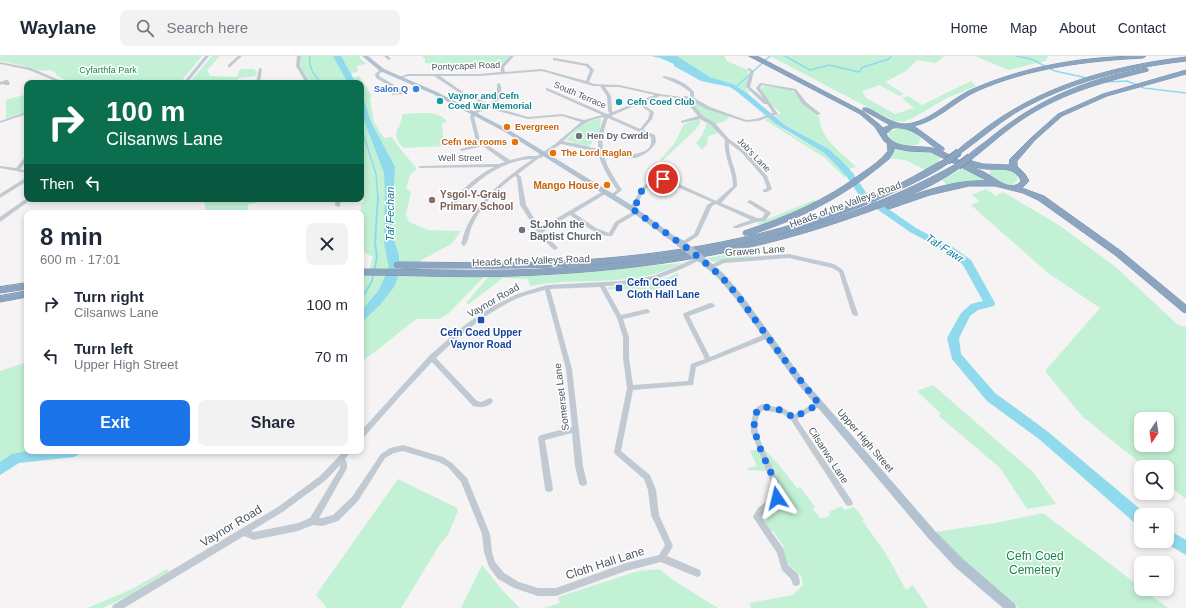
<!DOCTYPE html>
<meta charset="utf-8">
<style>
body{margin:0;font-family:Arial,sans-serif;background:#f2f2f3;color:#1f2937;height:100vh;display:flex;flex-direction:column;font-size:15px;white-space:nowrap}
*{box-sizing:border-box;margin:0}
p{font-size:13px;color:#747a83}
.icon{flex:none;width:22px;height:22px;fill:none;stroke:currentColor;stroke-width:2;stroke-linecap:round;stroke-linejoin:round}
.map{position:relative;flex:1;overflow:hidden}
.sheet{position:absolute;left:24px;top:154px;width:340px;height:244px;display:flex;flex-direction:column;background:#fff;border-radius:8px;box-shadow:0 2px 6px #0003}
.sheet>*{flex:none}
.hud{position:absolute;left:24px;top:24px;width:340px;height:122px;border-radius:8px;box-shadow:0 2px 6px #0003;background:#0b6e4f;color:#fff;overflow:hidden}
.needle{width:26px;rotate:193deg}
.fabs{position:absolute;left:1134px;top:356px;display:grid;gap:8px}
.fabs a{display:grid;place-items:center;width:40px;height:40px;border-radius:8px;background:#fff;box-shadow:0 2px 6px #0003;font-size:20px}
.pin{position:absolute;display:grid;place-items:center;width:34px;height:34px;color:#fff;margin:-17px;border:2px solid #fff;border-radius:50%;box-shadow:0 1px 4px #0007}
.me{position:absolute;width:44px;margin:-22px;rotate:350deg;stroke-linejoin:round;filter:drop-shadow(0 0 3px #0008)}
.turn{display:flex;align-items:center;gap:14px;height:84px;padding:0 16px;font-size:18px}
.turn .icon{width:52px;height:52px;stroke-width:2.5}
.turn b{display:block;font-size:28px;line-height:34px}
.then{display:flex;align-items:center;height:38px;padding:0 16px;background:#0003;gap:8px;font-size:15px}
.round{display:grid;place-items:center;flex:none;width:42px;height:42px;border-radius:8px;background:#f2f2f3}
.head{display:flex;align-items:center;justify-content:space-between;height:68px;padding:0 16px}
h1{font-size:24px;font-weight:600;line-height:30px}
.action{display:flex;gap:8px;margin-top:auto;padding:8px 16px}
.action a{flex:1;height:46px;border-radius:8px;background:#1a73e8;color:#fff;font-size:16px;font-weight:600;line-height:46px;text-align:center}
.action a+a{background:#f2f2f3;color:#1f2937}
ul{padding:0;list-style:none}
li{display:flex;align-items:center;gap:12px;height:52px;padding:0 16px}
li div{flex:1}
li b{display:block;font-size:15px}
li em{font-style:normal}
header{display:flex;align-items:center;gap:24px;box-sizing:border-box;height:56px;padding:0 20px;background:#fff;border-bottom:1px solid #e0e1e3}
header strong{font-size:19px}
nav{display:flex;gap:22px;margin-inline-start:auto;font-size:14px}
.search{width:280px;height:36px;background:#f2f2f3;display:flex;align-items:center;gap:10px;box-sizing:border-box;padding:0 14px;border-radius:8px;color:#747a83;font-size:15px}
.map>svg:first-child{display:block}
</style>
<header>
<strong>Waylane</strong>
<div class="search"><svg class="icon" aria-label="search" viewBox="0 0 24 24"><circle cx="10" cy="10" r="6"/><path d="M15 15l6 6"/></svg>Search here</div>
<nav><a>Home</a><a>Map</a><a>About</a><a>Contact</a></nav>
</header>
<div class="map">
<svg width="1186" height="552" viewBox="0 0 1186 552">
<rect width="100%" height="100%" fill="#f5f3f3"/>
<!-- green -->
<g fill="#c3f1d5" fill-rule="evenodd">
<path d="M0 0H202L180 27H73L57 20 55 16C48 12 45 16 37 14 25 10 13 7 0 5Z"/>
<path d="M212 0H220L207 14 210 20 237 21 240 13H255V15H257L256 20 238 22 237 27H189Z"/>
<path d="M301 0H359L363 6 368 7 357 10 358 16 351 17 353 22 359 20 372 40 370 43 374 66 384 82 392 81 398 90 417 113 410 119 406 132 411 136 406 158 409 166 428 174 461 175C458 179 455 184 451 188 449 189 423 204 421 204L417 219H548L682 207C635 233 580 220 530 230L528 223 503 222 469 248 466 247 488 221H484L449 257 439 263H416L375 296 361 305V220L368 219 373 201C369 199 363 196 361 191 359 187 361 151 361 147L364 146 361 130V27H311L301 12Z"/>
<path d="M422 0H510L503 7 472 9 425 7V3Z"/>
<path d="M677 0H724L727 5 748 14V22L746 33 750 36 747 37 733 28 710 21Z"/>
<path d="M770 0H952H944L936 7 917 4 906 15 885 26 904 38 899 40 880 29 862 35 866 42 895 58 914 52 902 42 908 40 922 49 971 25 976 30 947 42 911 63 903 66 894 65Z"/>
<path d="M975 0H1048L1046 5 1008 14Z"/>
<path d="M764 30 788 33 794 36 801 46 820 62C818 81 844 99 856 111L849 113 829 93 786 70 775 60 781 57C772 50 765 43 761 32Z"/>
<path d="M27 38V49L25 50 24 55 27 56 6 63V44Z"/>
<path d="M687 43 691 44 730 60 725 65 716 68 702 59Z"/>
<path d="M403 58C416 58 440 53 447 66L443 67 442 70 444 90 404 92C397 87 395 81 397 73L400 71H399Z"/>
<path d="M601 62 600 74 589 91 573 88 574 86 566 84 582 68Z"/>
<path d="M768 62 789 77 824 97 848 120 844 121 825 102 765 64Z"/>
<path d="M697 63 701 65 696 73 662 105 660 104 674 88 684 68Z"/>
<path d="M707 67 715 72 718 77 708 80 707 89 702 94 696 87 702 79Z"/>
<path d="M900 72 913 75 921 82 919 87C910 93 895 90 889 81V76Z"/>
<path d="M896 92C912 97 927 93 943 101L938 104 940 106 926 114 905 104 888 102 894 97Z"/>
<path d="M1002 111 1017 117V125L1011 130C1003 129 994 126 989 119L991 113Z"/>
<path d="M963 112 979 119 990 127 948 130 942 124Z"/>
<path d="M986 133 996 140 1003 136 1059 169 1117 212 1178 269 1186 271V443L1167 428V411H1145L1083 361 1045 315 1100 252 1048 217 971 149 980 145 972 139ZM1141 363H1167V389H1141Z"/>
<path d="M204 143H256V147L248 148 247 157H206Z"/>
<path d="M814 144 817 147 790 159 760 169 758 167Z"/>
<path d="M747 195 751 201 714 206 709 204 707 202Z"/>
<path d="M678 217 679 220 670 230 653 234 607 233 609 231 645 227 662 224Z"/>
<path d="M27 306V395H102L19 406 0 417V315Z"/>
<path d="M933 329 1033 416 1056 448 1027 453 1000 412 939 360 941 358 917 335Z"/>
<path d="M763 392 779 409 797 432 800 431 815 451 813 453 820 462H825L830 459 829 456 841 450 845 454 854 451 864 463 862 464 886 498 906 534 913 529 928 552H751L749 547 793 539 803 529 801 520 788 508 782 494 784 491 773 475H767L760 460C767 455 778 450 781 441 785 431 768 403 763 392Z"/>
<path d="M759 393 767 413V415L748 414 747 412 757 410 750 395Z"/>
<path d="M398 423 457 452 458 455 448 479 440 488 401 552H327L316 539Z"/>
<path d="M1043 457 1168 552H1018L964 505 935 476 995 467Z"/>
<path d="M482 509 504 536 520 552H461Z"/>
<path d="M167 513 169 515 132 538 103 552H87L132 533Z"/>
<path d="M659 513 676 526 718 552H543L560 547 558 541 638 515Z"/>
</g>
<!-- water -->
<g fill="#90daee">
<path d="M333 0H341L356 27H348Z"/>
<path d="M651 0H677L710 21 733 28 747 37 786 70 829 93 849 113 843 115 824 97 776 68 736 35 730 31 701 25 674 10V8L660 2Z"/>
<path d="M361 35 371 66 395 111 391 174 399 200V219L394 231 380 249 361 267V255L379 234 389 212 384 186 385 138 384 117 361 56Z"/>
</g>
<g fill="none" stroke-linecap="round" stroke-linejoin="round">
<!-- stream-far1 -->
<g stroke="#90daee" stroke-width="1.5">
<path d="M310 0C308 11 314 19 321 27"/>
<path d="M785 0 810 14 829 9 859 16 863 11 889 3 891 0"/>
<path d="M1016 0 1031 3 1055 15 1087 22"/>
<path d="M1105 26 1127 25 1144 32 1186 37"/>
<path d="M736 31 770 0"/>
<path d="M361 71 376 118 378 142"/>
</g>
<!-- stream -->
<path stroke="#90daee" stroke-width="2" d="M361 244 372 225 377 201 375 187 378 141"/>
<!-- river -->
<g fill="#90daee" fill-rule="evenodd">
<path d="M835 100 838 101 853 117 867 138 916 172 954 192 971 204 995 247 994 250 978 254 970 260 959 282 961 298 995 337 1047 375 1146 458 1141 459V470L1136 468 1039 383 987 345 952 303 947 282 961 257 971 248 983 245 963 209 948 196 910 176 861 142 847 121 831 103Z"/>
<path d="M27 395H80L78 399 74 401 19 407 0 419V406L12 398Z"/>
<path d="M1167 473 1186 484V499L1162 485H1167Z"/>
</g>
<defs>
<g id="highway">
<path d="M749 0H757L864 56 880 69 883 72 890 69 863 54V52H867C879 57 893 69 906 68 931 66 951 42 973 33 1028 9 1087 0 1146 0L1143 2C1086 5 1029 12 977 35 955 45 938 65 914 70L944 92V94C931 96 919 69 893 72L886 78C895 94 916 89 932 92 941 93 952 101 961 105L964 103 983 108 1009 109 1010 103 1031 82 1058 58 1103 38 1186 14V18L1107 40 1062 60 1035 84 1017 105V110L1025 118 1029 125 1022 132 1044 140 1121 195 1186 249V257L1183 256 1115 199 1038 144 1023 137 995 130H969L930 139 889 153 885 151 886 149C918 137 953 123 988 125L961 111C928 135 883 151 845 164 738 201 627 216 513 220 462 222 412 219 361 219V213C411 213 461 215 512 214 665 210 820 184 956 108L950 106C933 119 901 133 881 142 753 199 609 214 470 212 453 212 436 212 419 212 411 212 402 213 395 211L394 209 395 207 398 206C446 206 495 208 543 206 649 202 757 186 856 147 872 141 888 134 903 126 917 119 931 110 945 103L931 96 909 95 894 92V95L889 103C845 140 805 161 750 179H744L743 177 744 175C787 161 826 144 862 117 871 111 881 104 888 95L887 87 884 85 875 71 860 58ZM968 109C975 111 981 113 987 113 1001 114 1015 110 1021 125 1012 136 999 125 989 119 983 115 975 112 968 109Z"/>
<path d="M1186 1V5C1126 12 1068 26 1015 57 996 69 979 84 961 97L959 98 956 96C962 89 972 83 979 77 1039 30 1111 10 1186 1Z"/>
<path d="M1146 12 1148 13V15C1104 26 1065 36 1026 61 1007 73 990 89 972 103H970L966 101C973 94 983 88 990 82 1038 43 1086 23 1146 12Z"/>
<path d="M27 227V233L0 237V231Z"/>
<path d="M27 235V241L0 246V240Z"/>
</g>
</defs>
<!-- highway casing -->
<use href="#highway" stroke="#7690ad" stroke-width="1"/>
<!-- minor -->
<g fill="#c1cad2" fill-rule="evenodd">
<path d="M205 0H209L187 27H183Z"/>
<path d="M238 0H242L230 11H228V9Z"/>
<path d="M297 0H301L300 10 310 27H306L296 10Z"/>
<path d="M384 0H388L391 3 388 4Z"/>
<path d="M510 0H514L504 11 505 16 542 13 586 25 590 14 586 10 553 4V2H554L588 8 594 14 589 26 594 28 619 29 660 38 682 41 684 40 690 41V36C681 28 672 26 662 21L664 20C676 22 686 27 694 36V42L710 51 746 64 756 63 773 57 767 48H764L746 31 750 15 747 13 749 12 754 15 750 31 763 42 756 32 760 27 796 33 806 46 821 58 817 59 802 48 794 35 762 29 760 32 778 58 758 65 746 66 706 53 691 44H689L703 60 715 67 729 83 746 95 767 120 772 133 767 136H763V134L767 132 763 121 742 97 729 87C728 102 738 115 737 130L721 147 757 162H762L765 157 747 146 750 144 752 145 770 156 771 157 765 165 756 166 738 172H734L733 171 734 170 751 164 716 148 712 150 698 180 682 190 679 188 680 187 694 178 707 149 712 146 663 125C657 127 650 129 645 134 639 140 640 153 629 153L628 152C636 145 634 144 639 136 643 128 653 124 661 122L663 112C672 109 672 109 677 116L666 122 716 145 733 130C733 114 723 100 725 84L711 69 700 63 681 67V65L698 60 684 43 660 40 641 47 654 56 652 63 643 74 655 79 656 86C651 96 636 106 625 101 634 96 654 99 651 81L608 62C596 93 605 108 622 134L613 141H609V140L617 134C609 122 601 110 598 96L561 88 542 101V102H539L518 118 521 121 526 149 540 172 605 134 607 135V137L574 157 596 172 609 177 615 166 634 155H638V157L619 168 612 180C598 181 581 167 570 159L543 176 558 192 555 194 553 193 540 180 520 149 517 122 515 120C497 133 481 150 472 170 469 176 469 186 464 190L461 188C463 182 464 176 467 170 481 141 506 121 533 103 500 104 473 127 453 151H449V149C462 133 476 120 494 111L420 112 418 111 420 110 493 108H499L505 106 483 90 462 95 460 94V93L480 88 476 85 470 61 472 56 486 50 461 38 434 20H408L401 22 399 21 408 18H480L501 16 500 11ZM542 15 593 30H600L607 40 608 55 610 57 607 58 547 32H546V34L602 59 584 64 562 58 528 61 498 52 493 50C501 44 503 36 500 27L497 28C497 37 497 43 489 48L463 36 440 20H480ZM605 31H619L655 39 639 45 613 56 612 55 611 40ZM638 48 650 56 648 63 640 73 611 60ZM489 51 494 54 528 63 562 60 581 66 555 88 537 100H527L510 104 480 84 474 61 476 58ZM604 61 598 80V93L563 85C578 72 583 65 604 61ZM670 113 672 116 667 118V114Z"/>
<path d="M0 6 31 12 66 27H60L29 14 0 8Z"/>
<path d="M259 12 262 13 260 27H256Z"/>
<path d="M381 13 384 14 379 18V20L401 33 403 37 402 38 392 39V37L399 36 398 35 376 22 375 18Z"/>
<path d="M6 24H8L10 28 9 29H5L3 28 0 29V26Z"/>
<path d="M27 56V58L0 67V65Z"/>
<path d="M25 101H27V105L20 113 27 115V117L0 112V110L16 112Z"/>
<path d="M27 121V125L0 142V138Z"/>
<path d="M27 142V143H32L0 166V161Z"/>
<path d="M284 143H290V144L287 146 285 145Z"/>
<path d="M335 143H341L340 150 338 151 335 149Z"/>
<path d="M789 198 834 208 843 214 858 258 857 260H855L852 258 839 216 832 212 789 202 724 207 711 213 708 211 709 210 723 203Z"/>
<path d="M700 200 702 201 703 202 702 203C667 221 644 229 605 230L621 259 647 253 650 255 649 257 623 263 629 281V302L633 329 688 325 691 308 705 303 683 259 684 257 710 247H712L715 249 714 251 689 260 710 301 765 278H769L770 280 769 282 696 311 693 329 633 334 621 395 650 419 656 434 659 459 673 490 667 500 700 514 701 517 700 520 697 521 661 506 626 515 556 540H538L514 532 498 523 489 511 484 496 482 478 461 426 448 411 439 406 403 395 394 397 385 402 358 445 338 465 322 470 313 469 298 475 254 484 244 480 124 552H112L113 549 278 451 320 420 344 395H351L345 403C347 406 348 411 346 414L319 462H322L333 459 352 441 381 398 390 392 403 389 443 401 452 407 467 422 490 478 492 496 495 506 504 517 519 526 538 532H556L626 507 659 499 665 489 651 459 648 434 644 423 615 398 614 396 627 332 623 302V281L617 262 600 231 550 233 572 313 583 410 587 427 586 429 583 430 580 429 579 427 575 410 572 377 545 384 553 433 552 435 549 436 546 435 545 433 538 382 539 380 541 379 572 371 566 313 545 234C537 236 529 238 521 241 489 254 461 278 436 302L477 345 481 346 490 342 492 343 493 345C488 352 480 352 473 350L432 306 402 338 363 382 361 383V375L430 299 466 268 491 251 517 238 547 229 621 225 653 220 671 213ZM340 409V412L310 462 298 467 254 476 251 475 284 455 326 424Z"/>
<path d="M819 345 821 346 822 348 821 350 797 363 852 445 853 447 852 449 849 450 846 449 791 364 783 358 763 354C742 376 785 417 781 442 779 451 766 453 761 461L783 492 788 509 798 518 800 526 799 529 796 530 793 529 791 523 782 514 777 497 753 461 758 452 773 441V431L751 376V366L753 359 757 351 762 348 785 353 793 359Z"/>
</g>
<!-- major -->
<g fill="#b3c2d1" fill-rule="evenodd">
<path d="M362 0H368L384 13 437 36 509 74 633 150 684 187 680 189H677L629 154 505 76 433 38 380 15Z"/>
<path d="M700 199 703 200 724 218 741 238 803 323 936 476 963 503 1015 548 1016 552H1003L955 511 928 482 797 327 735 242 718 222 697 204 696 202 697 200Z"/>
</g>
<!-- highway -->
<use href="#highway" fill="#8ba5c1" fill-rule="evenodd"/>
<defs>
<g id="highway-bridge">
<path d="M947 105 959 96"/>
<path d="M958 110 970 101"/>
</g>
</defs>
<!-- highway-bridge casing -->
<use href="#highway-bridge" stroke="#7690ad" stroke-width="8" stroke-linecap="butt"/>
<!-- major-bridge -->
<path stroke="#b3c2d1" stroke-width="8" d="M680 187 700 202"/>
<!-- highway-bridge -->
<use href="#highway-bridge" stroke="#8ba5c1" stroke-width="6"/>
</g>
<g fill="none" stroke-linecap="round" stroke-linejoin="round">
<!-- route -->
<path stroke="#1a73e8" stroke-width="7" stroke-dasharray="0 12.6" d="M663 123C655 125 645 129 641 136 638 143 638 148 631 152L691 195 721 220 738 240 780 298 819 348 793 362C786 354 772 351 762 351 740 363 771 413 776 429 777 433 777 437 777 442"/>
</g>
<!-- markers -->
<circle fill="#3f7fe0" stroke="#fff" stroke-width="1.5" cx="416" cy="33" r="4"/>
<g fill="#0f9aa8" stroke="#fff" stroke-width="1.5">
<circle cx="440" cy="45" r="4"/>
<circle cx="619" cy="46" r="4"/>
</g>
<g fill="#e8710a" stroke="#fff" stroke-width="1.5">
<circle cx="507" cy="71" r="4"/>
<circle cx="515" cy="86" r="4"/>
<circle cx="553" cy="97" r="4"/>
<circle cx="607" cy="129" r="4"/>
</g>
<g fill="#6b7280" stroke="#fff" stroke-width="1.5">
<circle cx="579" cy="80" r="4"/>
<circle cx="522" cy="174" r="4"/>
</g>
<circle fill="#8d6e63" stroke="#fff" stroke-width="1.5" cx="432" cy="144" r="4"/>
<g fill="#1a4fb4" stroke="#fff" stroke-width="1.5">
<rect x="615" y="228" width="8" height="8" rx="2"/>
<rect x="477" y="260" width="8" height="8" rx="2"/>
</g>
<g text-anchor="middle" stroke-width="3" stroke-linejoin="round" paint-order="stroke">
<!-- far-street labels -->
<g font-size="9" fill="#4a5661" stroke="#fff">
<text transform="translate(466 10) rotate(-2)" y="3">Pontycapel Road</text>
<text transform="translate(580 39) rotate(23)" y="3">South Terrace</text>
<text transform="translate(754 99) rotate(46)" y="3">Job's Lane</text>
<text x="460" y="105">Well Street</text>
</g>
<!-- far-park labels -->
<g font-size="9" fill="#17864f" stroke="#fff">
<text x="108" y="17">Cyfarthfa Park</text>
</g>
<!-- far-shop labels -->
<g font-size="9" font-weight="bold" fill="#366cbe" stroke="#fff" text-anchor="end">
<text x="408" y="36">Salon Q</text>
</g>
<!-- far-culture labels -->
<g font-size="9" font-weight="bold" fill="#0d838f" stroke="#fff" text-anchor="start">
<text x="448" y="43">Vaynor and Cefn<tspan x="448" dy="10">Coed War Memorial</tspan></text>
<text x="627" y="49">Cefn Coed Club</text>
</g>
<!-- far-food labels -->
<g font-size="9" font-weight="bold" fill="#c56008" stroke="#fff" text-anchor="start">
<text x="515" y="74">Evergreen</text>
<text x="507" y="89" text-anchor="end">Cefn tea rooms</text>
<text x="561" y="100">The Lord Raglan</text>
</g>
<!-- far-worship labels -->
<g font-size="9" font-weight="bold" fill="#5b616d" stroke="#fff" text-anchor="start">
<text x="587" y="83">Hen Dy Cwrdd</text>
</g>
<!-- food labels -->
<g font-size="10" font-weight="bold" fill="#c56008" stroke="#fff" text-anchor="end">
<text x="599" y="133">Mango House</text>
</g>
<!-- education labels -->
<g font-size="10" font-weight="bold" fill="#785e54" stroke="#fff" text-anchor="start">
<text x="440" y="142">Ysgol-Y-Graig<tspan x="440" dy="12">Primary School</tspan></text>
</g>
<!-- street labels -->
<g font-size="10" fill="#4a5661" stroke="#fff">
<text transform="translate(845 148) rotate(-20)" y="4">Heads of the Valleys Road</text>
<text transform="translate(755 194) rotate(-4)" y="4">Grawen Lane</text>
<text transform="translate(531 204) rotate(-2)" y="4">Heads of the Valleys Road</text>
<text transform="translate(493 244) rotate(-30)" y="4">Vaynor Road</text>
<text transform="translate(561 341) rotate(-97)" y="4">Somerset Lane</text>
<text transform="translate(866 384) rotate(49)" y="4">Upper High Street</text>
<text transform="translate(829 399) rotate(57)" y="4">Cilsanws Lane</text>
</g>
<!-- worship labels -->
<g font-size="10" font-weight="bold" fill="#5b616d" stroke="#fff" text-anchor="start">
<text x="530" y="172">St.John the<tspan x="530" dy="12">Baptist Church</tspan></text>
</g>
<!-- transit labels -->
<g font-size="10" font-weight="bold" fill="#164399" stroke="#fff" text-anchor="start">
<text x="627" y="230">Cefn Coed<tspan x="627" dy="12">Cloth Hall Lane</tspan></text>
<text x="481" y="280" text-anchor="middle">Cefn Coed Upper<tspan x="481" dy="12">Vaynor Road</tspan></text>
</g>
<!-- water labels -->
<g font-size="11" font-style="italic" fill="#0c7c9b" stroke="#fff">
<text transform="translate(390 158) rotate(-90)" y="4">Taf Fechan</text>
<text transform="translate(945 192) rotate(33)" y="4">Taf Fawr</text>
</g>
<!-- near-street labels -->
<g font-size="12" fill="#4a5661" stroke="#fff">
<text transform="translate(231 470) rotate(-31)" y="4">Vaynor Road</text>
<text transform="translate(605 507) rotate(-18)" y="4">Cloth Hall Lane</text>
</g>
<!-- near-park labels -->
<g font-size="12" fill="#17864f" stroke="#fff">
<text x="1035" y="504">Cefn Coed<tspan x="1035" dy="14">Cemetery</tspan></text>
</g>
</g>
</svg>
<div class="fabs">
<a><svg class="needle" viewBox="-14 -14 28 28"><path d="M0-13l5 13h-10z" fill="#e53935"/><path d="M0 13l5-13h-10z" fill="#747a83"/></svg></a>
<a><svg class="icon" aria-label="search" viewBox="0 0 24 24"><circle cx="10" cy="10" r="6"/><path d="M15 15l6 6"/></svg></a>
<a>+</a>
<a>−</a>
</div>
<div class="pin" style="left:663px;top:123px;background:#d93025"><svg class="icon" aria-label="arrive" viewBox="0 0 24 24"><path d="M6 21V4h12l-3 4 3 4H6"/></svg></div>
<svg class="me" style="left:777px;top:442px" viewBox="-20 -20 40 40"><path d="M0-17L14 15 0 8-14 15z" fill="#1a73e8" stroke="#fff" stroke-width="4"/></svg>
<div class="hud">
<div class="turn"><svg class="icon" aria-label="right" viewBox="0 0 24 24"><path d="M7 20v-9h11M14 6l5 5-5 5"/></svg><div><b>100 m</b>Cilsanws Lane</div></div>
<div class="then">Then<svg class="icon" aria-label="left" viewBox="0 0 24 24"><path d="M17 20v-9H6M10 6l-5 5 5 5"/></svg></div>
</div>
<section class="sheet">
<div class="head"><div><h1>8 min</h1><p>600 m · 17:01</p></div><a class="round"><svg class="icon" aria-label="close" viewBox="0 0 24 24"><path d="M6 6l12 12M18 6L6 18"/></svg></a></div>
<ul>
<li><svg class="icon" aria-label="right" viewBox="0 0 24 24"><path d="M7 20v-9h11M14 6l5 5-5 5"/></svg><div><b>Turn right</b><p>Cilsanws Lane</p></div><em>100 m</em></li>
<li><svg class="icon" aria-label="left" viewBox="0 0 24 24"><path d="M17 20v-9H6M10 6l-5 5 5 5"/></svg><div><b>Turn left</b><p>Upper High Street</p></div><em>70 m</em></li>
</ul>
<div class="action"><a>Exit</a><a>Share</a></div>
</section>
</div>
